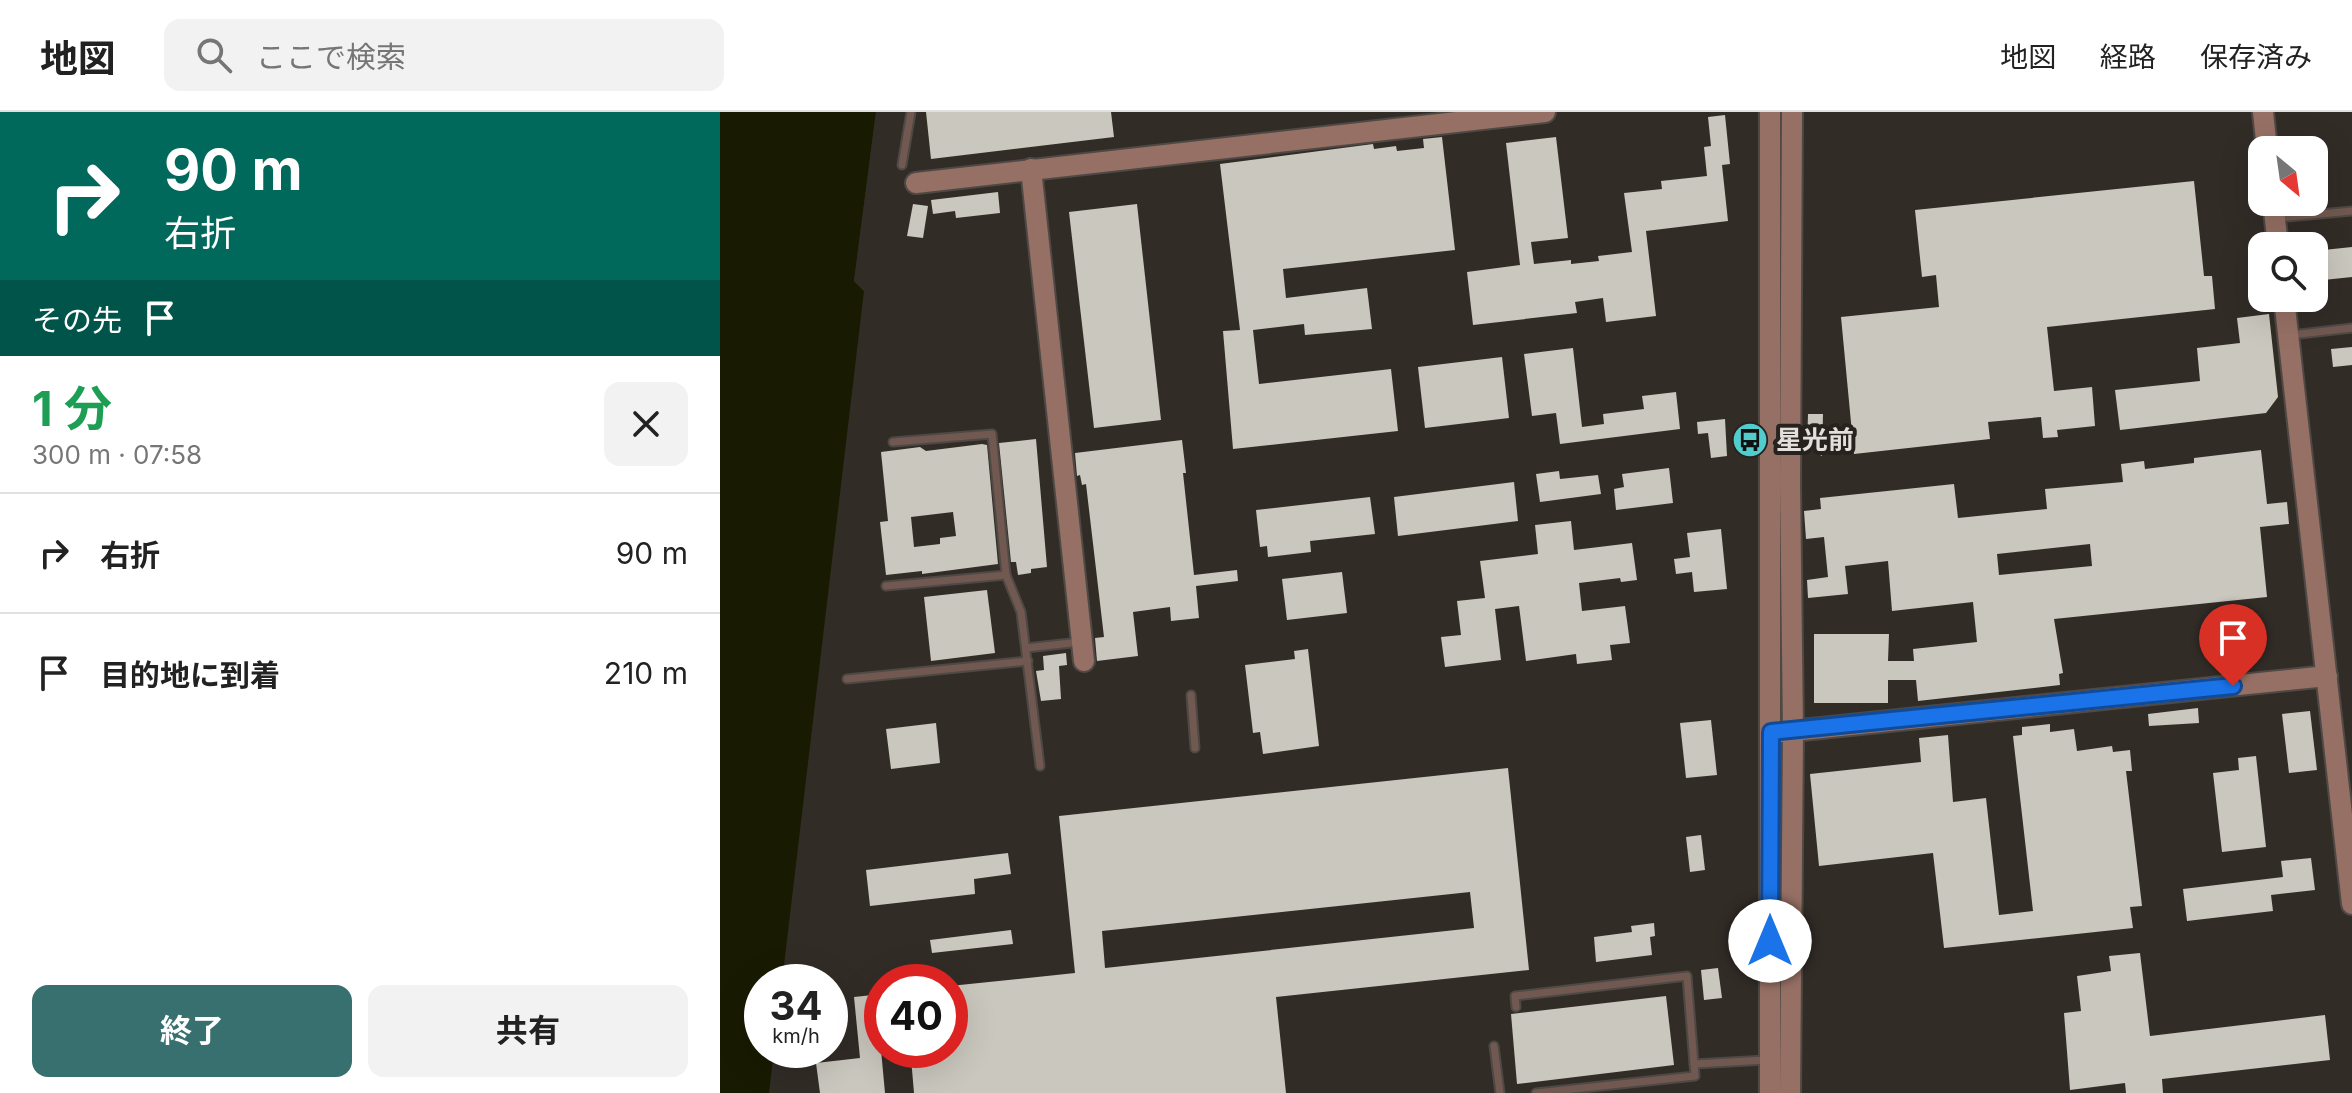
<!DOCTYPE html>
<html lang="ja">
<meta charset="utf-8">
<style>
body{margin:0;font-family:Inter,"Noto Sans JP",sans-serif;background:#f2f2f2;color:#222;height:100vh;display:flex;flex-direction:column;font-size:30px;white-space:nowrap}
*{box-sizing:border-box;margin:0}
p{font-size:26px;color:#767676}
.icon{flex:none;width:44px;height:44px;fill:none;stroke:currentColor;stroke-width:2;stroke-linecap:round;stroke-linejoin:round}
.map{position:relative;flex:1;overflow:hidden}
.drawer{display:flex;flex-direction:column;background:#fff;width:720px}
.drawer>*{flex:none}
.hud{background:#00695c;color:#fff;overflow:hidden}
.needle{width:52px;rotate:151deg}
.controls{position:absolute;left:1528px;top:24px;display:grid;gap:16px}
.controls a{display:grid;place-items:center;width:80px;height:80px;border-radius:16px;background:#fff;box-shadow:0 8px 32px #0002;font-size:40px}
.speed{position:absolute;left:24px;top:852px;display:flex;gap:16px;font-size:40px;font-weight:700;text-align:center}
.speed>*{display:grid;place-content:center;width:104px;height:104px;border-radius:50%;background:#fff;box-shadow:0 8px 32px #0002;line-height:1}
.speed small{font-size:20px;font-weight:400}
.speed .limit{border:12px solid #d22;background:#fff;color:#111}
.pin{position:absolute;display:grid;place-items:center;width:68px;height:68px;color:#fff;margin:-82px -34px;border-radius:50% 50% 50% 0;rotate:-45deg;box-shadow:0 0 8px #0007}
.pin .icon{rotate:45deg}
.me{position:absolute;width:88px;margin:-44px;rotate:0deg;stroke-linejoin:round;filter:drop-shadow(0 0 6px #0008)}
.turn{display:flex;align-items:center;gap:28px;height:168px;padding:0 32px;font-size:36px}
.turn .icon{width:104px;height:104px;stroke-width:2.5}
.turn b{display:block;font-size:56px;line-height:68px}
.then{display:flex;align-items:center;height:76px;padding:0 32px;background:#0003;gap:16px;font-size:30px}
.round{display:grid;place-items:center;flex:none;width:84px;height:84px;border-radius:16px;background:#f2f2f2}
.summary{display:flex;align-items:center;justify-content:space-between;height:136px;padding:0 32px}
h1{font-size:48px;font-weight:700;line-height:60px;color:#1e9e55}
.primary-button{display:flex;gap:16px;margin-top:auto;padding:16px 32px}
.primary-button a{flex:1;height:92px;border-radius:16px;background:#386f6f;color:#fff;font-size:32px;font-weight:700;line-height:92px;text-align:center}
.primary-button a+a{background:#f2f2f2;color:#222}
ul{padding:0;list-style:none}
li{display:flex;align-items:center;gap:24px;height:120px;padding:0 32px;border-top:2px solid #e0e0e0}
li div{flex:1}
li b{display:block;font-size:30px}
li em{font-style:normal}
header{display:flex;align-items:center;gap:48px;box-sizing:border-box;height:112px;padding:0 40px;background:#fff;border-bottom:2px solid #e0e0e0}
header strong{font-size:38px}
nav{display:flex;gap:44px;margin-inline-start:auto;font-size:28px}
.search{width:560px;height:72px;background:#f2f2f2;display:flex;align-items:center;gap:20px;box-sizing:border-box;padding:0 28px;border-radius:16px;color:#767676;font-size:30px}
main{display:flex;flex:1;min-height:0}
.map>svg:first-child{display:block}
</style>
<header>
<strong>地図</strong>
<div class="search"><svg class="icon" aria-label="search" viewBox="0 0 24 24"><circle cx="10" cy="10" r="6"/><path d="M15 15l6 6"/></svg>ここで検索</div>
<nav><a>地図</a><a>経路</a><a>保存済み</a></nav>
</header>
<main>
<section class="drawer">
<div class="hud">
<div class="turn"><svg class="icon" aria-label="right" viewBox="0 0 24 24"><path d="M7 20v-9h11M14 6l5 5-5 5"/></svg><div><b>90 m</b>右折</div></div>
<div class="then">その先<svg class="icon" aria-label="arrive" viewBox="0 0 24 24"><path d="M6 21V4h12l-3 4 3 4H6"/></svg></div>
</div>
<div class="summary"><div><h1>1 分</h1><p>300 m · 07:58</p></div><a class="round"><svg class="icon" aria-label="close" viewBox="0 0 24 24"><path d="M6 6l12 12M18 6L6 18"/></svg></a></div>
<ul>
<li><svg class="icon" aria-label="right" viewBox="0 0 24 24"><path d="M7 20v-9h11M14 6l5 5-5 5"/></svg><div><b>右折</b></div><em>90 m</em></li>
<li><svg class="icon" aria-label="arrive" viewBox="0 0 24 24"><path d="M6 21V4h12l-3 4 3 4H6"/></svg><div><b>目的地に到着</b></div><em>210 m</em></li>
</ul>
<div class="primary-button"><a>終了</a><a>共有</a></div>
</section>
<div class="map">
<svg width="1632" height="981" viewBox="0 0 1632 981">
<rect width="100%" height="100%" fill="#322c27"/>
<!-- water -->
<path fill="#181b01" d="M0 0H156L134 169 144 179 62 870H42V938H54L49 981H0Z"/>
<!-- pier -->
<path fill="#322c27" d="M156 0H160L138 168 148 178 144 179 134 169Z"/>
<!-- building -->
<g fill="#cac7be" fill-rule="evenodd">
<path d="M206 0H391L394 25 211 47Z"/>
<path d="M1005 3 1010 52 1002 53 1008 109 926 119 936 204 886 210 883 186 855 190 857 201 753 213 747 160 800 153 786 31 836 25 848 126 811 130 814 152 851 148V152L879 149 878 144 912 140 904 81 942 77 941 69 987 64 984 35 991 34 988 5Z"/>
<path d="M722 25 735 138 563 157 566 186 647 176 652 217 585 223 584 212 533 218 539 272 671 257 678 319 513 337 503 219 520 218 500 52 653 32 654 37 676 34 677 39 704 36 703 27Z"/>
<path d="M1474 69 1484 164H1492L1495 197 1327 215 1334 279 1372 275 1375 314 1337 318 1338 325 1323 326 1321 305 1268 310 1270 327 1134 342 1121 205 1219 195 1216 163 1202 165 1195 98Z"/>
<path d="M278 80 280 101 236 106 235 99 213 102 211 88Z"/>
<path d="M193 92 208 94 203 126 187 124Z"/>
<path d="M417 92 441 308 374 316 349 100Z"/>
<path d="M1632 135V165L1594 169V139Z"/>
<path d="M1549 202 1558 285 1546 301 1400 318 1395 278 1480 269 1477 236 1520 231 1517 206Z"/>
<path d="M1632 235V253L1613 255 1611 237Z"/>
<path d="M853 236 862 315 884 312 883 302 924 297 922 284 956 280 960 317 840 332 836 301 812 304 804 242Z"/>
<path d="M782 245 789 306 705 316 698 255Z"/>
<path d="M1088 302H1103L1102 344 1087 335Z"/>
<path d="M1005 307 1007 344 991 346 988 321 978 322 977 310Z"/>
<path d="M316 327 327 455 311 457V461L298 463 296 450H291L279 331Z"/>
<path d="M462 328 466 361H463L474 463 517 458 518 469 476 474 479 506 451 509 450 495 413 500 418 544 377 549 375 526 384 525 366 372 362 373 360 363 357 364 355 341Z"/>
<path d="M262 332 267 333 278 452 202 462V459L166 463 160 410 168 409 161 340 200 335 206 339ZM233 400 236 424 220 426V432L194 435 191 405Z"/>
<path d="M1541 338 1547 392 1567 390 1569 412 1540 415 1547 485 1334 507 1343 561 1339 562 1340 573 1198 589 1196 568H1168V591H1094V522H1169L1168 549H1194L1193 537 1257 530 1253 490 1172 499 1168 449 1125 454 1128 482 1088 486 1087 468 1108 465 1104 425 1086 427 1084 399 1101 397 1100 386 1234 372 1238 406 1327 397 1325 377 1403 370 1401 352 1424 349 1425 357 1474 351V346ZM1370 432 1372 454 1279 463 1277 442Z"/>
<path d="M949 356 953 391 896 398 894 377 904 375 902 362Z"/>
<path d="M839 359 840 367 878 363 881 382 820 390 816 362Z"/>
<path d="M794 370 798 409 678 424 674 385Z"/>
<path d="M650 385 655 422 590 429 591 440 548 445 547 434 540 435 536 398Z"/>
<path d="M851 409 854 438 912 431 917 468 901 470 900 466 859 471 862 499 905 494 910 531 890 533 892 548 857 552 856 542 806 549 799 494 775 497 781 548 725 555 721 525 741 523 737 489 765 486 760 449 818 442 815 413Z"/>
<path d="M1001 417 1007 477 974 480 972 460 956 462 954 447 970 445 967 421Z"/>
<path d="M622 460 627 501 567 508 562 467Z"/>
<path d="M267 478 275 541 211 549 204 485Z"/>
<path d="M588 537 599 634 543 642 540 620 533 621 525 553 575 547 574 539Z"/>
<path d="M346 541 347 553 339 554 341 587 321 589 316 559 324 558 323 544Z"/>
<path d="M1478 596 1479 611 1429 614 1428 602Z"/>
<path d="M1590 599 1597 658 1569 661 1562 602Z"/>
<path d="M991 608 997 663 966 666 960 611Z"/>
<path d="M216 611 220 651 171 657 166 617Z"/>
<path d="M1330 612V620L1354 617 1357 639 1392 634 1393 640 1410 638 1412 659H1406L1422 794 1410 795 1413 816 1224 836 1213 741 1099 754 1090 662 1201 650 1199 626 1228 623 1233 690 1266 686 1279 803 1313 799 1293 624 1302 623V615Z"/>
<path d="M1536 644 1546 735 1502 740 1493 661 1519 658 1518 646Z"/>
<path d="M788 656 809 858 556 885 566 981H194L191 946 230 942V874L355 861 339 704ZM750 780 754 816 385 856 382 819Z"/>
<path d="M981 723 985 758 970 760 966 725Z"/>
<path d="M288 741 291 762 254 767 255 782 150 794 146 758Z"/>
<path d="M1591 746 1595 778 1551 783 1553 799 1467 809 1463 777 1563 765 1561 749Z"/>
<path d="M934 811 935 824 930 825 932 843 876 850 874 825 912 820 911 814Z"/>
<path d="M291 818 293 832 212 841 210 828Z"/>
<path d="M1420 841 1430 924 1605 903 1610 948 1442 967 1443 981H1406L1405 971 1350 978 1344 901 1361 899 1357 864 1391 859 1389 844Z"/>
<path d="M998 856 1002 886 984 888 981 858Z"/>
<path d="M162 882V927H160L165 981H100L96 951 140 946 134 885Z"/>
<path d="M946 884 954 953 797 972 791 902Z"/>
</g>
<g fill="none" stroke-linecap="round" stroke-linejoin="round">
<defs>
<g id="lane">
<path d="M182 53 191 0"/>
<path d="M1557 106 1632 99"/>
<path d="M1571 223 1632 216"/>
<path d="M173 330 272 322 286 463"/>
<path d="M166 474 286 463 301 500 320 654"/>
<path d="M306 536 360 530"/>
<path d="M127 567 308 549"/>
<path d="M471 583 475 636"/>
<path d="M796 895 795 884 967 864 975 964 816 981"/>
<path d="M774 934 780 981"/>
<path d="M974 952 1046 948"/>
</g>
<g id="secondary">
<path d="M1543 0 1547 38"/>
<path d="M311 57 364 549"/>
<path d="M196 71 825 0"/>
<path d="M1553 90 1558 134"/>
<path d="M1564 186 1632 792"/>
<path d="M1062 620 1607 564"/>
<path d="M1050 981V0"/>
<path d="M1070 981 1073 619 1070 371 1072 0"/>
</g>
</defs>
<!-- lane casing -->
<use href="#lane" stroke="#4e4944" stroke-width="11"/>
<!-- secondary casing -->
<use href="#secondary" stroke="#4e4944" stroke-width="24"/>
<!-- lane -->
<use href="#lane" stroke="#715951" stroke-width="7"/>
<!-- secondary -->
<use href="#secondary" stroke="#977065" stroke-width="20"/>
</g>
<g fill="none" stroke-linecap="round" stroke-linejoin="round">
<defs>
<path id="route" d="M1050 829 1051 620 1513 574"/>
</defs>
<!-- route casing -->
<use href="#route" stroke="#114b97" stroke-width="20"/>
<!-- route -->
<use href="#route" stroke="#1a73e8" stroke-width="14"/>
</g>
<!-- icons -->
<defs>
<symbol id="bus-disc" viewBox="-11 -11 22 22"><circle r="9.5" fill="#52cdce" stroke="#28221e"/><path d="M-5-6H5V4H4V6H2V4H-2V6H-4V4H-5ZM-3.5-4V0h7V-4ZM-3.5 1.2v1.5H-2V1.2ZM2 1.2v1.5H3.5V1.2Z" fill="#111"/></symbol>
</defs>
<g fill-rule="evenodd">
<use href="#bus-disc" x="1010" y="308" width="40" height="40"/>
</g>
<g text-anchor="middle" stroke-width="8" stroke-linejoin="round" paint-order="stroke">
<!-- poi labels -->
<g font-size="26" font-weight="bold" fill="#e3dfdc" stroke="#28221e" text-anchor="start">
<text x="1056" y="337">星光前</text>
</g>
</g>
</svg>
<div class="controls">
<a><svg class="needle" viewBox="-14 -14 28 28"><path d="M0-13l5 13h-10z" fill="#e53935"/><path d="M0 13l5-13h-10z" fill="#767676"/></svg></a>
<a><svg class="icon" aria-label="search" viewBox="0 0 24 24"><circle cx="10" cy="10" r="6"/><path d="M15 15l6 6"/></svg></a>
</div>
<div class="speed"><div>34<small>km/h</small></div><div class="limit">40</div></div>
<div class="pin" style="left:1513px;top:574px;background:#d93025"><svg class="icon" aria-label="arrive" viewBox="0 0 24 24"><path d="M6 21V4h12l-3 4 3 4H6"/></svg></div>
<svg class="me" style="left:1050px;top:829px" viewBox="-20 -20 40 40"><circle r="19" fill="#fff"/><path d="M0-13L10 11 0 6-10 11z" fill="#1a73e8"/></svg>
</div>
</main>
